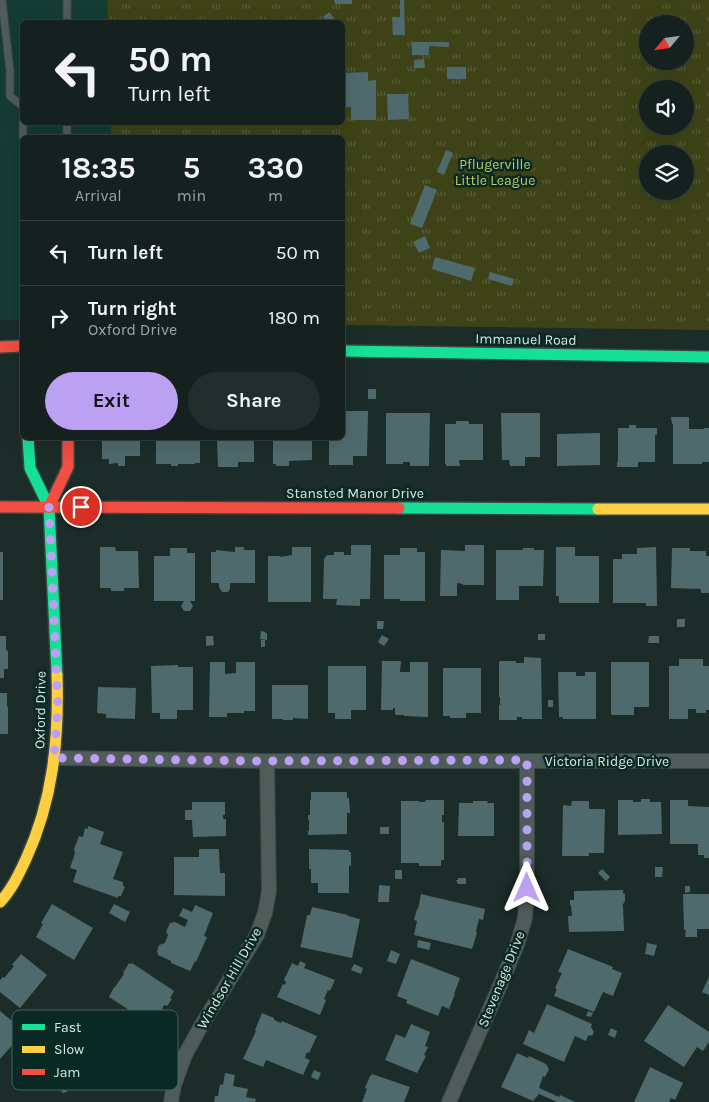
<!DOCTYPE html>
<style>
body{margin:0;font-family:Karla,sans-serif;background:#212e2c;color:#f1f3f6;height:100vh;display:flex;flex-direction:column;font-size:19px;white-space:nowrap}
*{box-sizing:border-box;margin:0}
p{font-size:16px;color:#9da3a4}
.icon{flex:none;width:28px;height:28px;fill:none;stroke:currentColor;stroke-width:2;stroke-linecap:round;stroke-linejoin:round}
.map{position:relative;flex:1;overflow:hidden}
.sheet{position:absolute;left:20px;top:135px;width:325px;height:305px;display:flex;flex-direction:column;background:#14211f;border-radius:8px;box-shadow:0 5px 20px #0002,0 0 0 1px #333e3d}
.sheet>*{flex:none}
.banner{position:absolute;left:20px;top:20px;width:325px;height:105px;border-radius:8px;box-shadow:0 5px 20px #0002,0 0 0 1px #333e3d;background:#14211f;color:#f1f3f6;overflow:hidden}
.needle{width:32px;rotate:241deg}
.tools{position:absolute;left:639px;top:15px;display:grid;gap:10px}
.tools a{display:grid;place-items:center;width:55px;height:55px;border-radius:50%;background:#14211f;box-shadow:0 5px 20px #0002,0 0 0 1px #333e3d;font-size:25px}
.pin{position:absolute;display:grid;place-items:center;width:42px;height:42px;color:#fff;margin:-21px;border:2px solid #fff;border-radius:50%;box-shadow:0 1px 5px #0007}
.me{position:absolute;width:55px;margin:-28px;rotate:0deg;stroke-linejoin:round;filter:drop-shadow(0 0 4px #0008)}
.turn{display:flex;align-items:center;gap:18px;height:105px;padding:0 25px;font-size:22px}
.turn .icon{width:65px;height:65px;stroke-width:2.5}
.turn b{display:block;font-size:35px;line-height:42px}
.eta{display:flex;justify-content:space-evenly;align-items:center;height:85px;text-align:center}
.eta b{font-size:30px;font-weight:700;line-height:35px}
.action{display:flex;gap:10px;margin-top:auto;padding:10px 25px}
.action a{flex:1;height:58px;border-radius:30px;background:#bca0f2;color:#111;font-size:20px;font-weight:700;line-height:58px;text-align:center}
.action a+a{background:#212e2c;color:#f1f3f6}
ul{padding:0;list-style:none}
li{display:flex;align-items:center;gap:15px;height:65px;padding:0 25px;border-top:1px solid #333e3d}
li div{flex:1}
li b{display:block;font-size:19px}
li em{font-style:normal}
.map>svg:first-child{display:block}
</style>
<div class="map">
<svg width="709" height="1102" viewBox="0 0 709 1102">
<defs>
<pattern id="park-tufts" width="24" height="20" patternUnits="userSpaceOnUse" patternTransform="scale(1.25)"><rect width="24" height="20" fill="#3e4317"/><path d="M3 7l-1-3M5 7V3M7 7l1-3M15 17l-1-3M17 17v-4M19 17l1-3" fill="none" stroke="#595e39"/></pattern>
</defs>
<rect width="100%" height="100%" fill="#1b2c29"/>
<!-- built -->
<path fill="#143b34" d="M0 0H107L108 22H22V122L111 123V137L22 138V320H0Z"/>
<!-- park -->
<path fill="url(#park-tufts)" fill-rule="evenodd" d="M107 0H709V330L343 325 342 138 111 137V123L342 122V22H108ZM648 24H685V61H648ZM648 89H685V126H648ZM648 154H685V191H648Z"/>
<!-- building -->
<g fill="#4f6a6d">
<path d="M334 0H352V4H335Z"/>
<path d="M400 0H404L405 35H393L392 17H400Z"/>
<path d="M329 12 334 18 330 22H328L323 17Z"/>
<path d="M412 42H449V47L429 46V55H412Z"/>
<path d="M424 59 425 68H414V60Z"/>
<rect x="447" y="67" width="19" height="12"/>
<path d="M368 72V81L376 80V120H351V107H344L343 73Z"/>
<path d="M387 94H408L409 119 388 120Z"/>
<path d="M446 150 453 153 444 175 437 172Z"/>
<path d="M425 185 437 190 422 228 410 224Z"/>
<path d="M425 236 430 248 419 253 413 242Z"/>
<path d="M435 257 475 268 471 281 432 269Z"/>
<path d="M490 272 514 279 512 286 488 279Z"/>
<rect x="368" y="389" width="8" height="10"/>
<path d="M342 411H368L367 456H353V465H329V438H342Z"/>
<path d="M386 413H430L429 466H410V462H403V464H386Z"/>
<path d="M501 413H540V457H525V466H510L509 460H502Z"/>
<path d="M671 417H689V429H704V428H709V462H702V464H673V424H672Z"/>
<path d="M456 421H469V424H483V460H459L460 466H446V464H445V424H456Z"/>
<path d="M629 425H636V428H657V435H655V462H638V467H617V462H618V428H629Z"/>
<path d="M600 433V465L557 466V434Z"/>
<path d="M102 438H140V456H125V466H118V463L109 464V459H102Z"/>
<path d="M156 438H200V463H195V464H178V466H171V464H156Z"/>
<path d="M217 438H254V462H238V467H218Z"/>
<path d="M273 438H312V460L289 461V466H276V464H273Z"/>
<path d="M351 545H371L370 599H360V606L336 605 337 599H323L324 559 327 555H334V552H344V555H351Z"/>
<path d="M465 545H484V585H463V584L457 583V596H440L441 550 465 551Z"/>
<path d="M100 547H115L116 551H138L139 588H124V591H111V588H100Z"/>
<path d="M235 547H244V550H255V583H230V589L228 592H222L219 587V583H211V552H216V550L235 552Z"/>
<path d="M292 547H311V602H268V556H280V557L292 555Z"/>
<path d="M556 547H575V556H599V603H559V596H556Z"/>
<path d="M656 547 657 606H646V603H613V559H622V554H637V548Z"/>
<path d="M170 548H187V553H195V601H190L193 606 190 611H184L181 606 184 601H154V556H170Z"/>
<path d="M400 548H417V552H425V601H400V599H384V555H400Z"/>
<path d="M523 548H534V550H544L543 586H519V600H496V550H523Z"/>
<path d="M672 548H690V551H706V556H709V593H701V589L671 588Z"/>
<rect x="0" y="552" width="3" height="48"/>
<rect x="677" y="619" width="8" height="8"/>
<path d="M377 621H384L383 629H377Z"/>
<path d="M261 631 266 632 265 633H267V640L260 639Z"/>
<rect x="538" y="634" width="7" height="6"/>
<path d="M382 635 389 639 384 646 378 642Z"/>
<path d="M0 636H6V650L8 651V669H4V678H0Z"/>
<path d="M206 636H213L214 645 206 646Z"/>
<path d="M649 636H659V643H648Z"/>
<rect x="261" y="640" width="4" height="7"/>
<path d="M524 657 541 658 542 719H522V717H517V720H499V705H500V697H499V661H516V663H524Z"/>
<path d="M679 659H703V666H709V710H706V713H696V709H688V719H669V666H679Z"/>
<path d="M382 661H401L400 672H410V662H428V717L404 716V715H395V708H393V710H381Z"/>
<path d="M210 662H225V674L236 673V662H255V711H244V713H227V717H209Z"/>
<path d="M611 662H649V707H634V715H611Z"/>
<path d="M178 665V667H193V710H177V719H160V713H152L151 666Z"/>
<path d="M328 666H366V710H351V719H335V713H328Z"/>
<path d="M443 668H481V713H466V718H450V716H443Z"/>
<path d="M558 672H576V676H585V672H596V719H563V717H559Z"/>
<path d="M272 685H308V719L293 718V720H283V719H272Z"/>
<path d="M98 687 136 688 135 719 106 718V714L97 713Z"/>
<path d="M0 693H7V707H8V734H0Z"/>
<rect x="548" y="700" width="5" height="7"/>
<path d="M311 792H347V798H349L350 813H347V834L308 835V831H309V819L308 820V815H310V800H311Z"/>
<path d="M641 799H650V802H661L662 834 618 835V800H633V802H641Z"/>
<path d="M426 800H444V815H442V822H444V860H441V866H419V863H401V801H419V802H425Z"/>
<path d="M670 800H688V806L709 807V858H704V855H698V844H670Z"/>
<path d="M473 801H488L487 803H494V836H458L459 803H473Z"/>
<path d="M572 801H589V809H605L604 853H589V856H562L563 805 571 806Z"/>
<path d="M192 802H225V815H223V819H226V836L193 837 192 820H185V810H192Z"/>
<path d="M88 826 104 832 100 844 123 852 113 879 123 882V886L125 887 121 896H118V898L73 882 77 870 70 868 75 853 74 849 79 836 83 837 85 828 88 829Z"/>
<rect x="380" y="827" width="9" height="7"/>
<path d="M199 849H219L220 873H225V896L174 895V857H199Z"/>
<path d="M309 849 349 850V852H351V866L349 865V893H318V883H311V869H309Z"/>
<path d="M655 867H663L662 877H655Z"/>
<path d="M602 869 610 877 606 881 598 873Z"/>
<rect x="395" y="870" width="7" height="9"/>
<path d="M458 878H466V884H458L456 880H458Z"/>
<path d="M379 885 390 886 389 902H378Z"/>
<path d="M685 886H690V892L685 893Z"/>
<path d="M623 890V893L625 894V901L622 906H623L624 931 569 932 568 916H572L571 905H570V900H574V891Z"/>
<path d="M421 894 485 909 483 920 479 919 476 932 477 933 472 949 414 935 417 921 414 920 417 909H418Z"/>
<path d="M683 894H709V929H697V937H685L686 930H684Z"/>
<path d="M52 904 93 928 74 960 36 937 43 924 41 923Z"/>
<path d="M114 904 130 912 125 922 109 913Z"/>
<path d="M195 905 213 913 204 936 207 937 196 962 195 961 190 971 171 963V961L158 955 157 951 159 945 165 943 168 935 166 932 170 923 175 922 185 927 188 920 179 916 183 908 192 912Z"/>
<path d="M312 907 348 915V916L360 919 352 958 300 947 301 945 307 915H310Z"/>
<path d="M418 940 431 943 429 950 417 947Z"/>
<path d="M647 943 657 945 654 956 645 954Z"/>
<path d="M568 949 613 967 612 969 622 973 613 996 603 992 594 1012 554 996 557 989 555 988 562 973 558 972Z"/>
<path d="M391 950 400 954 396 964 387 961Z"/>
<path d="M21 954 47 975 20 1008 0 992V980L3 977 4 978 5 977 14 966 12 965Z"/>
<path d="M411 959 460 978 454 994H455L449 1009 442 1006 438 1016 406 1003 407 1000 397 996Z"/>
<path d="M300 961 306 964 304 968 335 980 330 991 328 990 324 999 326 1000 320 1015 277 997 283 984 285 985 286 982 284 980 292 963 298 966Z"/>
<path d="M129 963 131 964 132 963 174 991 170 998 172 999 167 1006 164 1005 162 1009 165 1012 155 1027 109 997 114 987H115L124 974 123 973Z"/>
<path d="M354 964 363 968 361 974 351 970Z"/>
<path d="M709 977V995L702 992Z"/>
<path d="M547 1004 592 1024 591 1027 594 1032 592 1036 591 1035 588 1036 586 1041 575 1036 564 1062 523 1044 529 1030 534 1033Z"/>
<path d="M668 1005 709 1032V1042L703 1051 697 1047 684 1067 644 1041Z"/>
<path d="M0 1011 24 1031 22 1033V1036L17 1042H15L0 1059Z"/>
<path d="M588 1011 593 1013 591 1017 586 1016Z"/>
<path d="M262 1013 274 1018V1020L281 1023 282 1021 317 1036 309 1053 307 1052 305 1058 310 1060 303 1075 266 1060 263 1067 243 1059 256 1031 255 1030Z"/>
<path d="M411 1024 430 1032 425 1046 428 1047 424 1055 426 1056 417 1073 385 1060 396 1034 405 1038Z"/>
<path d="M611 1028 617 1031 615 1038 608 1035Z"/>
<path d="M517 1053 528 1058 529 1056 546 1064 549 1069 545 1077 543 1076 539 1088 559 1097 560 1095 575 1102H557L539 1094 533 1101 501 1087Z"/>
<path d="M650 1067 683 1083 675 1100 671 1098 669 1102H634Z"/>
<path d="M314 1070 321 1073 318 1080 311 1077Z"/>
<path d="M225 1073 235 1075 233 1086 248 1089 246 1097 256 1099 255 1102H214L215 1096H218L220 1084 223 1085Z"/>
<path d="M372 1074 410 1087 404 1102H362L367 1089 365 1088 370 1076H371Z"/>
<path d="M65 1082 67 1092 62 1093 60 1083Z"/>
</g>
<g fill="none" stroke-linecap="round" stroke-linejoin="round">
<defs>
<g id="lane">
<path d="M2 0 10 71V96L22 106"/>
<path d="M67 0V22"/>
<path d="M23 122V138"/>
<path d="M67 122V138"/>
</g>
<g id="street">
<path d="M55 758 267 761H709"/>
<path d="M171 1102 174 1085 185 1055 201 1026 257 935 265 913 269 891 267 761"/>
<path d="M449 1102 502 981 518 942 525 918 527 888V761"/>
</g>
<g id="fast">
<path d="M342 351 709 357"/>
<path d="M28 438 30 468 49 507 57 675"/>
<path d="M399 508 598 509"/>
</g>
<g id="slow">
<path d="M598 509H709"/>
<path d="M0 902C11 891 19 874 26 859 53 800 59 740 57 675"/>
</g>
<g id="jam">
<path d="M0 347 22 346"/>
<path d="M0 507 399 508"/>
<path d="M49 507 68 467V438"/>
</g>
</defs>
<!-- lane casing -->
<use href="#lane" stroke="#394643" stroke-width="9"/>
<!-- street casing -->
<use href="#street" stroke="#394643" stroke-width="16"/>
<!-- fast casing -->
<use href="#fast" stroke="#394643" stroke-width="14"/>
<!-- slow casing -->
<use href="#slow" stroke="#394643" stroke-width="14"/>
<!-- jam casing -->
<use href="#jam" stroke="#394643" stroke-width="14"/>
<!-- lane -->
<use href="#lane" stroke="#505c5a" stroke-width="7"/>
<!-- street -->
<use href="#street" stroke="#505c5a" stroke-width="14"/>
<!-- fast -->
<use href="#fast" stroke="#16e098" stroke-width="11"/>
<!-- slow -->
<use href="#slow" stroke="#ffcf43" stroke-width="11"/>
<!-- jam -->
<use href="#jam" stroke="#f24e42" stroke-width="11"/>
</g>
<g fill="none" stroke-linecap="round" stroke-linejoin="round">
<!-- route -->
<path stroke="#bca0f2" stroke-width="9" stroke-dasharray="0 16.2" d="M81 507H49L58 707 54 758 255 761 527 760V888"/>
</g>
<g text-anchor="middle" stroke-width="5" stroke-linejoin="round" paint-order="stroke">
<!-- park labels -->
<g font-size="14" fill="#c2c95f" stroke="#092924">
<text x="495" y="169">Pflugerville<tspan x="495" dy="16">Little League</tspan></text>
</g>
<!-- street labels -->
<g font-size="14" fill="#d7e8e4" stroke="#092924">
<text transform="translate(526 339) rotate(1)" y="5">Immanuel Road</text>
<text x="355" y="498">Stansted Manor Drive</text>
<text transform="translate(40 710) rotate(-89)" y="5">Oxford Drive</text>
<text x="607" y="766">Victoria Ridge Drive</text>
<text transform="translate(229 978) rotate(-60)" y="5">Windsor Hill Drive</text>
<text transform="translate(501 979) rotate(-68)" y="5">Stevenage Drive</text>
</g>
</g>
<!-- legend -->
<rect x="12" y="1010" width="166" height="80" rx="8" fill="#092924" stroke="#47625e" stroke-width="1"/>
<rect x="22" y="1024" width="23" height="6" fill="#16e098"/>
<rect x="22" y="1046" width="23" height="7" fill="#ffcf43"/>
<rect x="22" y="1069" width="23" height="6" fill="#f24e42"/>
<g font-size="14" fill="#d7e8e4">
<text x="54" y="1032">Fast</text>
<text x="54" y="1054">Slow</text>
<text x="54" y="1077">Jam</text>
</g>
</svg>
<div class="tools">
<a><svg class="needle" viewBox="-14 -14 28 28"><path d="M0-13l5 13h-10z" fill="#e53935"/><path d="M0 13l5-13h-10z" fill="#9da3a4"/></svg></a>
<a><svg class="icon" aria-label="sound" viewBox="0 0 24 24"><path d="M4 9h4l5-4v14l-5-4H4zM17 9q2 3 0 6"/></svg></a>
<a><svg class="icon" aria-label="layers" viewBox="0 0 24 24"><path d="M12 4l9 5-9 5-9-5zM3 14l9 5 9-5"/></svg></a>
</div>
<div class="pin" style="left:81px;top:507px;background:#d93025"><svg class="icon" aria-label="arrive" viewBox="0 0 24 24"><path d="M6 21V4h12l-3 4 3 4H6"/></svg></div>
<svg class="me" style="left:527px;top:888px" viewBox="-20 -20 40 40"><path d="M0-17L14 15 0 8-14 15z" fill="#bca0f2" stroke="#fff" stroke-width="4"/></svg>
<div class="banner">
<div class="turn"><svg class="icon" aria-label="left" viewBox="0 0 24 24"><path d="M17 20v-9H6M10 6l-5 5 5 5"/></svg><div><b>50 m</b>Turn left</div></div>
</div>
<section class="sheet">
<div class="eta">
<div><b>18:35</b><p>Arrival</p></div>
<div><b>5</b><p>min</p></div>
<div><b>330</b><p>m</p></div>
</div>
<ul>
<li><svg class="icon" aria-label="left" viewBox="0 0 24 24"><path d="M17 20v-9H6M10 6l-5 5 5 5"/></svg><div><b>Turn left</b></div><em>50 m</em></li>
<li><svg class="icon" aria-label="right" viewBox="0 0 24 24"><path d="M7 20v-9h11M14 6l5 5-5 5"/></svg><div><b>Turn right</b><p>Oxford Drive</p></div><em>180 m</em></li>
</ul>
<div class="action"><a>Exit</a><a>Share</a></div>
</section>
</div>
